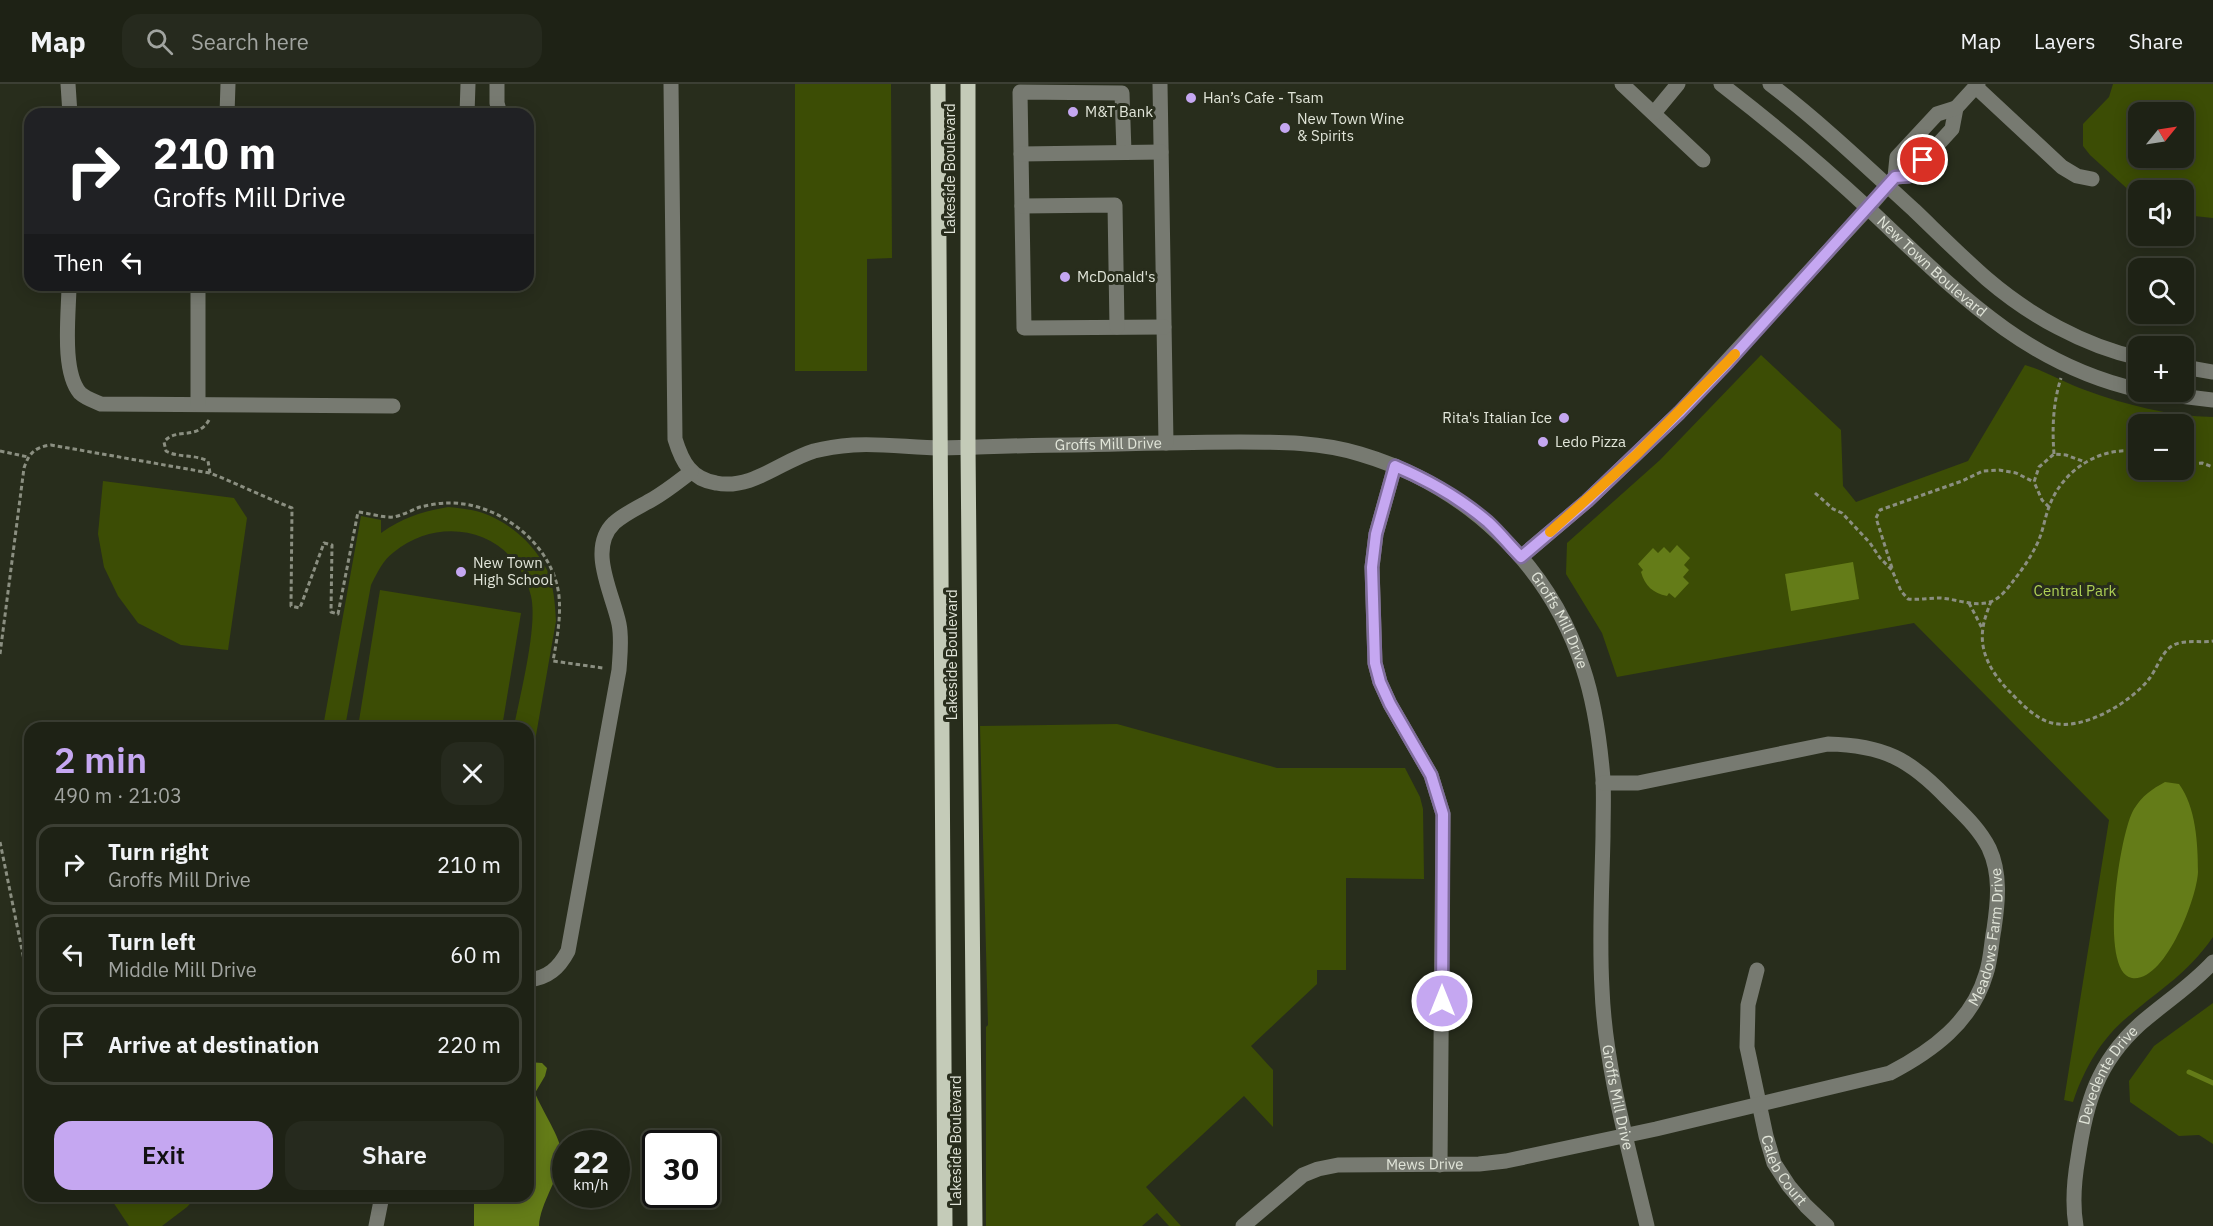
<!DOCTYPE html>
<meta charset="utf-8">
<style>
body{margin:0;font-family:"IBM Plex Sans",sans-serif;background:#262a1e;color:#f1f3f6;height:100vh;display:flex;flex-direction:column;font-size:22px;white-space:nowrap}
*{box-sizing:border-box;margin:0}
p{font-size:20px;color:#a1a4a0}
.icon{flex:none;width:33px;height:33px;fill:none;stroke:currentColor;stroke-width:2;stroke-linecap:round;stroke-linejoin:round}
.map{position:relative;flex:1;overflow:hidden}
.details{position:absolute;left:24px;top:638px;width:510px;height:480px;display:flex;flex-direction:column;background:#1e2215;border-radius:18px;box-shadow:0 3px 15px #0003,0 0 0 2px #3c3f34}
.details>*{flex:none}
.guide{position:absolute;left:24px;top:24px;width:510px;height:183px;border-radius:18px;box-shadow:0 3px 15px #0003,0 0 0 2px #3c3f34;background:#202124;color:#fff;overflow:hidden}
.needle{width:39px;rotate:60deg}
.fabs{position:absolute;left:2128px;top:18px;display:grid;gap:12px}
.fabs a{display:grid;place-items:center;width:66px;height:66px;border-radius:12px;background:#1e2215;box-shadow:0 3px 15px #0003,0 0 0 2px #3c3f34;font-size:30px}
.speed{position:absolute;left:552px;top:1046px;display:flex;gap:12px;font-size:30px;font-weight:700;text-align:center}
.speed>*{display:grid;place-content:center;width:78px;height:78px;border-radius:50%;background:#1e2215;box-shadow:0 3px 15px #0003,0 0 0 2px #3c3f34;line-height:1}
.speed small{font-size:15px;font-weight:400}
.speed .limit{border:3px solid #111;border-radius:9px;background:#fff;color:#111}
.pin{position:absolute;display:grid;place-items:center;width:51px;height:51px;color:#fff;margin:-26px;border:3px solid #fff;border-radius:50%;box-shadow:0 2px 6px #0007}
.me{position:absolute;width:66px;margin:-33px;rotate:0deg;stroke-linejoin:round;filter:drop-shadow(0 0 4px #0008)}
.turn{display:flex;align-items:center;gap:21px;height:126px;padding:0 30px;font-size:27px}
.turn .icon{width:78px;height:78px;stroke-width:2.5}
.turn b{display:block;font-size:42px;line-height:51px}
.then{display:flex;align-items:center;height:57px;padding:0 30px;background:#0003;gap:12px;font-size:22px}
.round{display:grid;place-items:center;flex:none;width:63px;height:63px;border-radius:18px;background:#262a1e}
.summary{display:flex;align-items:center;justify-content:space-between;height:102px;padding:0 30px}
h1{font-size:36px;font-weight:600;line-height:45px;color:#c5a7f1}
.cta{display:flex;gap:12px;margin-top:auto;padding:12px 30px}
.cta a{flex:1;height:69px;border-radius:18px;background:#c5a7f1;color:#111;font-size:24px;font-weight:600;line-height:69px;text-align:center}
.cta a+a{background:#262a1e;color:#f1f3f6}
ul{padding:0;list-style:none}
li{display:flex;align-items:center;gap:18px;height:81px;margin:0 12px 9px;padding:0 18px;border:3px solid #3c3f34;border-radius:18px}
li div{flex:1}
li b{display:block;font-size:22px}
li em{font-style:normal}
header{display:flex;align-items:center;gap:36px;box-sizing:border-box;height:84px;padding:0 30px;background:#1e2215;border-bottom:2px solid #3c3f34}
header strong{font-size:28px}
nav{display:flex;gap:33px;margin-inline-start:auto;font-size:21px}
.search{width:420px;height:54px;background:#262a1e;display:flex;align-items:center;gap:15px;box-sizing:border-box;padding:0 21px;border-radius:18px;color:#a1a4a0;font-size:22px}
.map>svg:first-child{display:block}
</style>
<header>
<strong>Map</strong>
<div class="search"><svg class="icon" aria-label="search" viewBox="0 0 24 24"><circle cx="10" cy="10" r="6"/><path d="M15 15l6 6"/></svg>Search here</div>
<nav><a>Map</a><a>Layers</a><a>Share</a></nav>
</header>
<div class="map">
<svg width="2213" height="1142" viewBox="0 0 2213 1142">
<rect width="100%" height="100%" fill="#282d1c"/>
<!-- green -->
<g fill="#3c4d05" fill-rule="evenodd">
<path d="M795 0H891L892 174 867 175V287H795Z"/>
<path d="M2113 0H2213V134L2184 131V106H2139V112L2132 109 2090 71 2083 62V40L2109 13ZM2139 28H2184V74H2139Z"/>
<path d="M1761 271 1841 346 1843 402 1856 418 1968 377 2025 281C2046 287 2065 299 2085 306 2126 321 2169 332 2213 333V853C2187 890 2163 903 2130 931 2102 953 2084 985 2073 1018L2064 1016 2109 736 1914 539 1617 593 1602 549 1566 490 1567 459 1660 376ZM2139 340H2184V386H2139Z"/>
<path d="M103 397 234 414 247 434 228 566 181 561 138 539 118 512 104 483 98 450Z"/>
<path d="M448 423C457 424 467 425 476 427 506 435 533 458 547 486 554 502 555 520 556 537L528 697V644L514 643C520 611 538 542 531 512 516 448 444 428 394 468 383 476 377 489 371 501L345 643H323L361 432 381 436V449C404 433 421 428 448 423Z"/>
<path d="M380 506 521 529 502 643H358Z"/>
<path d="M1117 640 1277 684H1405L1420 713 1423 725 1424 795 1346 794V886H1317V900L1251 962 1273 986V1043L1244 1012 1146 1103 1181 1142H1169L1157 1129 1142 1142H986V943L988 941 980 642Z"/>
<path d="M2213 919V1060L2199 1051 2179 1052 2130 1018 2129 997 2154 962Z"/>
<path d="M109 1112H197L187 1123 162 1142H129Z"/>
</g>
<!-- water -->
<g fill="#647c18">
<path d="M1677 461 1690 474 1684 481 1689 486 1683 493 1689 499 1675 514 1669 509 1667 512C1653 509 1645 502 1641 488L1643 486 1638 480 1653 464 1658 469 1664 463 1670 469Z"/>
<path d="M1853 478 1859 515 1791 527 1785 490Z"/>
<path d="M2165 698 2179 700C2196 723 2198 760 2198 788 2197 814 2165 899 2132 894 2098 888 2120 747 2134 725 2142 712 2152 705 2165 698Z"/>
<path d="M528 978 542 979 547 984 545 992 535 1009C542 1026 558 1050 561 1065 565 1087 540 1117 539 1142H474V1112H528Z"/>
</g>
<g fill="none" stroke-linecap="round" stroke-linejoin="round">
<!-- stream -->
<path stroke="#647c18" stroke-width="5" d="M2189 988 2213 999"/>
<!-- path -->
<g stroke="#8b8f81" stroke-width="3" stroke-dasharray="4.5 3" stroke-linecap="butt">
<path d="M209 336C197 357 175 343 164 358L166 367C178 374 194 370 208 377L210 389"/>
<path d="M0 367 28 373"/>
<path d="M2054 370C2052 344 2053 319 2061 294"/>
<path d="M2184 380 2202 379 2213 383"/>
<path d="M1815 409 1833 425 1842 429 1870 459 1880 474 1892 486 1901 507 1908 515C1919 516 1929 514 1940 514 1957 515 1973 523 1990 518 2000 515 2008 504 2014 496 2022 486 2030 474 2036 462 2043 449 2044 436 2049 423 2062 386 2101 361 2139 368"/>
<path d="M2049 423 2042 416 2034 398 2039 383 2054 370 2066 371 2085 378"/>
<path d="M1892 484 1876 434 1880 426 1962 397 1983 387 1999 386 2016 389 2034 398"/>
<path d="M1991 517C1988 526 1984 535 1983 544 1979 568 1992 589 2008 606 2020 618 2035 635 2052 639 2083 647 2130 619 2149 595 2157 585 2161 569 2172 562 2183 555 2201 559 2213 557"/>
<path d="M1969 519 1982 544"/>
<path d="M0 570 24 384C29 369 35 363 51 361L210 389C238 400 264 413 292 424L291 522 300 524 324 459 332 461 331 528 338 530 358 428C369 429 383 434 394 433 403 431 412 426 420 423 429 421 439 419 448 419 499 418 553 460 559 512 561 534 557 555 553 577L603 584"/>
<path d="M0 758 30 905"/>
<path d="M70 1112 74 1116"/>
</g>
<!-- minor -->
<g stroke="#777a71" stroke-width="15">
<path d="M68 0 70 30"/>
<path d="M497 0V19L500 30"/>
<path id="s1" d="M671 0 675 355C682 378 691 395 716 399 752 406 781 377 814 367 826 364 841 362 853 361 883 359 913 364 942 364 985 363 1028 361 1071 361 1127 360 1184 358 1240 358 1281 358 1321 358 1360 370 1465 401 1549 479 1583 584 1595 620 1600 658 1603 695 1604 714 1603 733 1603 752 1602 802 1599 854 1602 905 1605 984 1629 1065 1647 1142"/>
<path d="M1160 0 1166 359"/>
<path d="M1622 0 1703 76"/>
<path id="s2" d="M1721 0C1773 40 1823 82 1870 126 1953 204 2023 280 2139 306"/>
<path d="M1770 0C1820 38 1867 83 1914 126 1938 149 1962 173 1987 195 2029 231 2084 262 2139 274"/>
<path d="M1976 3 2062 83 2077 92 2092 95"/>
<path d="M1654 29 1678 0"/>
<path d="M227 30 228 0"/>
<path d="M467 30 468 0"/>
<path d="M1124 68 1122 9 1020 8 1024 244 1164 243"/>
<path d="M1021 70 1161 68"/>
<path d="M1895 93 1909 92 1952 45 1956 24 1978 0"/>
<path d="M1022 122 1115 121 1117 243"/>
<path d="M69 201C69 228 61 287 80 309 85 314 94 317 101 320L393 322"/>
<path d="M198 201V320"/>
<path d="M2184 283 2213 288"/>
<path d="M2147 308 2213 316"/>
<path d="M1395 382 1376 450 1372 483 1375 579 1380 598 1390 620 1431 691 1443 730 1440 1081"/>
<path d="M1521 473 1587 417 1679 329 1868 124 1895 93 1897 73 1937 30 1956 24"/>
<path id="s3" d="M1757 886 1748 921 1747 963 1766 1052 1774 1079 1789 1102 1806 1122 1827 1142"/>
<path d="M528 896C548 894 559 884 568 867L619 586C620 571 622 555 619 540 613 510 587 465 614 439 625 429 641 422 653 415 667 407 679 397 691 388"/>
<path d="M376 1142 382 1112"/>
<path id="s4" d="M1243 1142 1303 1091 1318 1085 1338 1081 1479 1080 1506 1077 1656 1045 1890 989C1932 967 1972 938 1986 890 1991 876 1991 860 1994 845 1998 818 2001 790 1989 764 1979 744 1963 730 1948 715 1910 675 1883 661 1828 660L1638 699H1603"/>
<path id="s5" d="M2076 1142C2072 1119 2074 1097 2078 1074 2086 1019 2097 979 2140 940 2164 919 2191 902 2213 878"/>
</g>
<!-- major -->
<g stroke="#c4cbb8" stroke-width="15">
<path d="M938 0 945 1142"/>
<path d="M968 0V362L975 1142"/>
</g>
</g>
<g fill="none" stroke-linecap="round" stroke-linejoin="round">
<defs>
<path id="route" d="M1442 917 1443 730 1431 691 1390 620 1380 598 1375 579 1372 483 1376 450 1395 382C1428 396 1461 415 1488 438 1500 449 1510 462 1521 473L1587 417 1679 329 1728 278 1895 93 1909 92 1923 76"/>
</defs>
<!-- route casing -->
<use href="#route" stroke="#806d9d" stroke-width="15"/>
<!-- route -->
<use href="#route" stroke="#c5a7f1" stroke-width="10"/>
<!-- slow -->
<path stroke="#f59e0b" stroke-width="10" d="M1550 448 1636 371 1735 270"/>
</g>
<!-- markers -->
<g fill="#c5a7f1" stroke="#282d1c" stroke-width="2">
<circle cx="1191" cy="14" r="6"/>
<circle cx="1073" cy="28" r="6"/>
<circle cx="1285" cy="44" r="6"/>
<circle cx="1065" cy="193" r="6"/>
<circle cx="1564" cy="334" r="6"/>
<circle cx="1543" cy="358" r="6"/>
<circle cx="461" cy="488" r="6"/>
</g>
<g text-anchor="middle" stroke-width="6" stroke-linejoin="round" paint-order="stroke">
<!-- poi labels -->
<g font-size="15" fill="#e1e5d9" stroke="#282d1c" text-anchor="start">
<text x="1203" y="19">Han’s Cafe - Tsam</text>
<text x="1085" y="33">M&amp;T Bank</text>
<text x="1297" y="40">New Town Wine<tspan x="1297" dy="17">&amp; Spirits</tspan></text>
<text x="1077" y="198">McDonald's</text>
<text x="1552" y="339" text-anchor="end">Rita's Italian Ice</text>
<text x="1555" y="363">Ledo Pizza</text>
<text x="473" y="484">New Town<tspan x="473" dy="17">High School</tspan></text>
</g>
<!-- street labels -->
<g font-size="15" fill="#e1e5d9" stroke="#282d1c">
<text transform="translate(950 85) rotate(-90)" y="5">Lakeside Boulevard</text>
<text dy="5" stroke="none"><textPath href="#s2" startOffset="279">New Town Boulevard</textPath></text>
<text dy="5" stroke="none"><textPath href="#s1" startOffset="819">Groffs Mill Drive</textPath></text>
<text dy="5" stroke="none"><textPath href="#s1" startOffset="1340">Groffs Mill Drive</textPath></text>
<text transform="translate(952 571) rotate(-90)" y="5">Lakeside Boulevard</text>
<text dy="5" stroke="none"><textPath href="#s4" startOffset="856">Meadows Farm Drive</textPath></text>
<text dy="5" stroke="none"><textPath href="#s5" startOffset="158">Devedente Drive</textPath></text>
<text dy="5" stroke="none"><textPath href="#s1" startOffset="1826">Groffs Mill Drive</textPath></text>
<text transform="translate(956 1057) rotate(-90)" y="5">Lakeside Boulevard</text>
<text dy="5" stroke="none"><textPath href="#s4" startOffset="202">Mews Drive</textPath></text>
<text dy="5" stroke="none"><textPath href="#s3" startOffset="208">Caleb Court</textPath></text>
</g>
<!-- park labels -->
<g font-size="15" fill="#aed055" stroke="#282d1c">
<text x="2075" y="512">Central Park</text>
</g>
</g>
</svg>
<div class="fabs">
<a><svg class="needle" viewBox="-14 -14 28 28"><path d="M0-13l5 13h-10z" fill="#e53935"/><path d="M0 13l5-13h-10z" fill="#a1a4a0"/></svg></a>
<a><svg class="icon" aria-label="sound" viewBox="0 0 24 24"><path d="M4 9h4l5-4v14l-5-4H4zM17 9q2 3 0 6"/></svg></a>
<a><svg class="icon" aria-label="search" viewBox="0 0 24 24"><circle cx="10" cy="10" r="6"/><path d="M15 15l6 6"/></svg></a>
<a>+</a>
<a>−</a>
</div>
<div class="speed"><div>22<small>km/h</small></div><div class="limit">30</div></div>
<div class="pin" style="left:1923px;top:76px;background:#d93025"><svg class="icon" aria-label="arrive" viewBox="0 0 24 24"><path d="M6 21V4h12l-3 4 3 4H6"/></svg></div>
<svg class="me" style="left:1442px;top:917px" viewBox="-20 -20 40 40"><circle r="17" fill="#c5a7f1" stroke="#fff" stroke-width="3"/><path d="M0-11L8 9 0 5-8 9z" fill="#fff"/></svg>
<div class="guide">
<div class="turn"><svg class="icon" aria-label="right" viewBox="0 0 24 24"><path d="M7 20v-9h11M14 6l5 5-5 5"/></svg><div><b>210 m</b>Groffs Mill Drive</div></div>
<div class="then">Then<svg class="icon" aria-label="left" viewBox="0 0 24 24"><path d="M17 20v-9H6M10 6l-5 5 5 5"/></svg></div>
</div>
<section class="details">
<div class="summary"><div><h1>2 min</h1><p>490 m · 21:03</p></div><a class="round"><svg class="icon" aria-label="close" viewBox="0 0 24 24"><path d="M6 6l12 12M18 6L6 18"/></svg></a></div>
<ul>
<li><svg class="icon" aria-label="right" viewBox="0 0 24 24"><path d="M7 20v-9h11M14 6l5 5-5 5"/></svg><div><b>Turn right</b><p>Groffs Mill Drive</p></div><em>210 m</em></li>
<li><svg class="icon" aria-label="left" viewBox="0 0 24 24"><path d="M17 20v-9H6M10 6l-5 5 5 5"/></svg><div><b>Turn left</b><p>Middle Mill Drive</p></div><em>60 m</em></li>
<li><svg class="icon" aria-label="arrive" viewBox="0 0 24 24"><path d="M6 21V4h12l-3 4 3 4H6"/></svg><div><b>Arrive at destination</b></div><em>220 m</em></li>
</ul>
<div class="cta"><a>Exit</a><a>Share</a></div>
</section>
</div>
